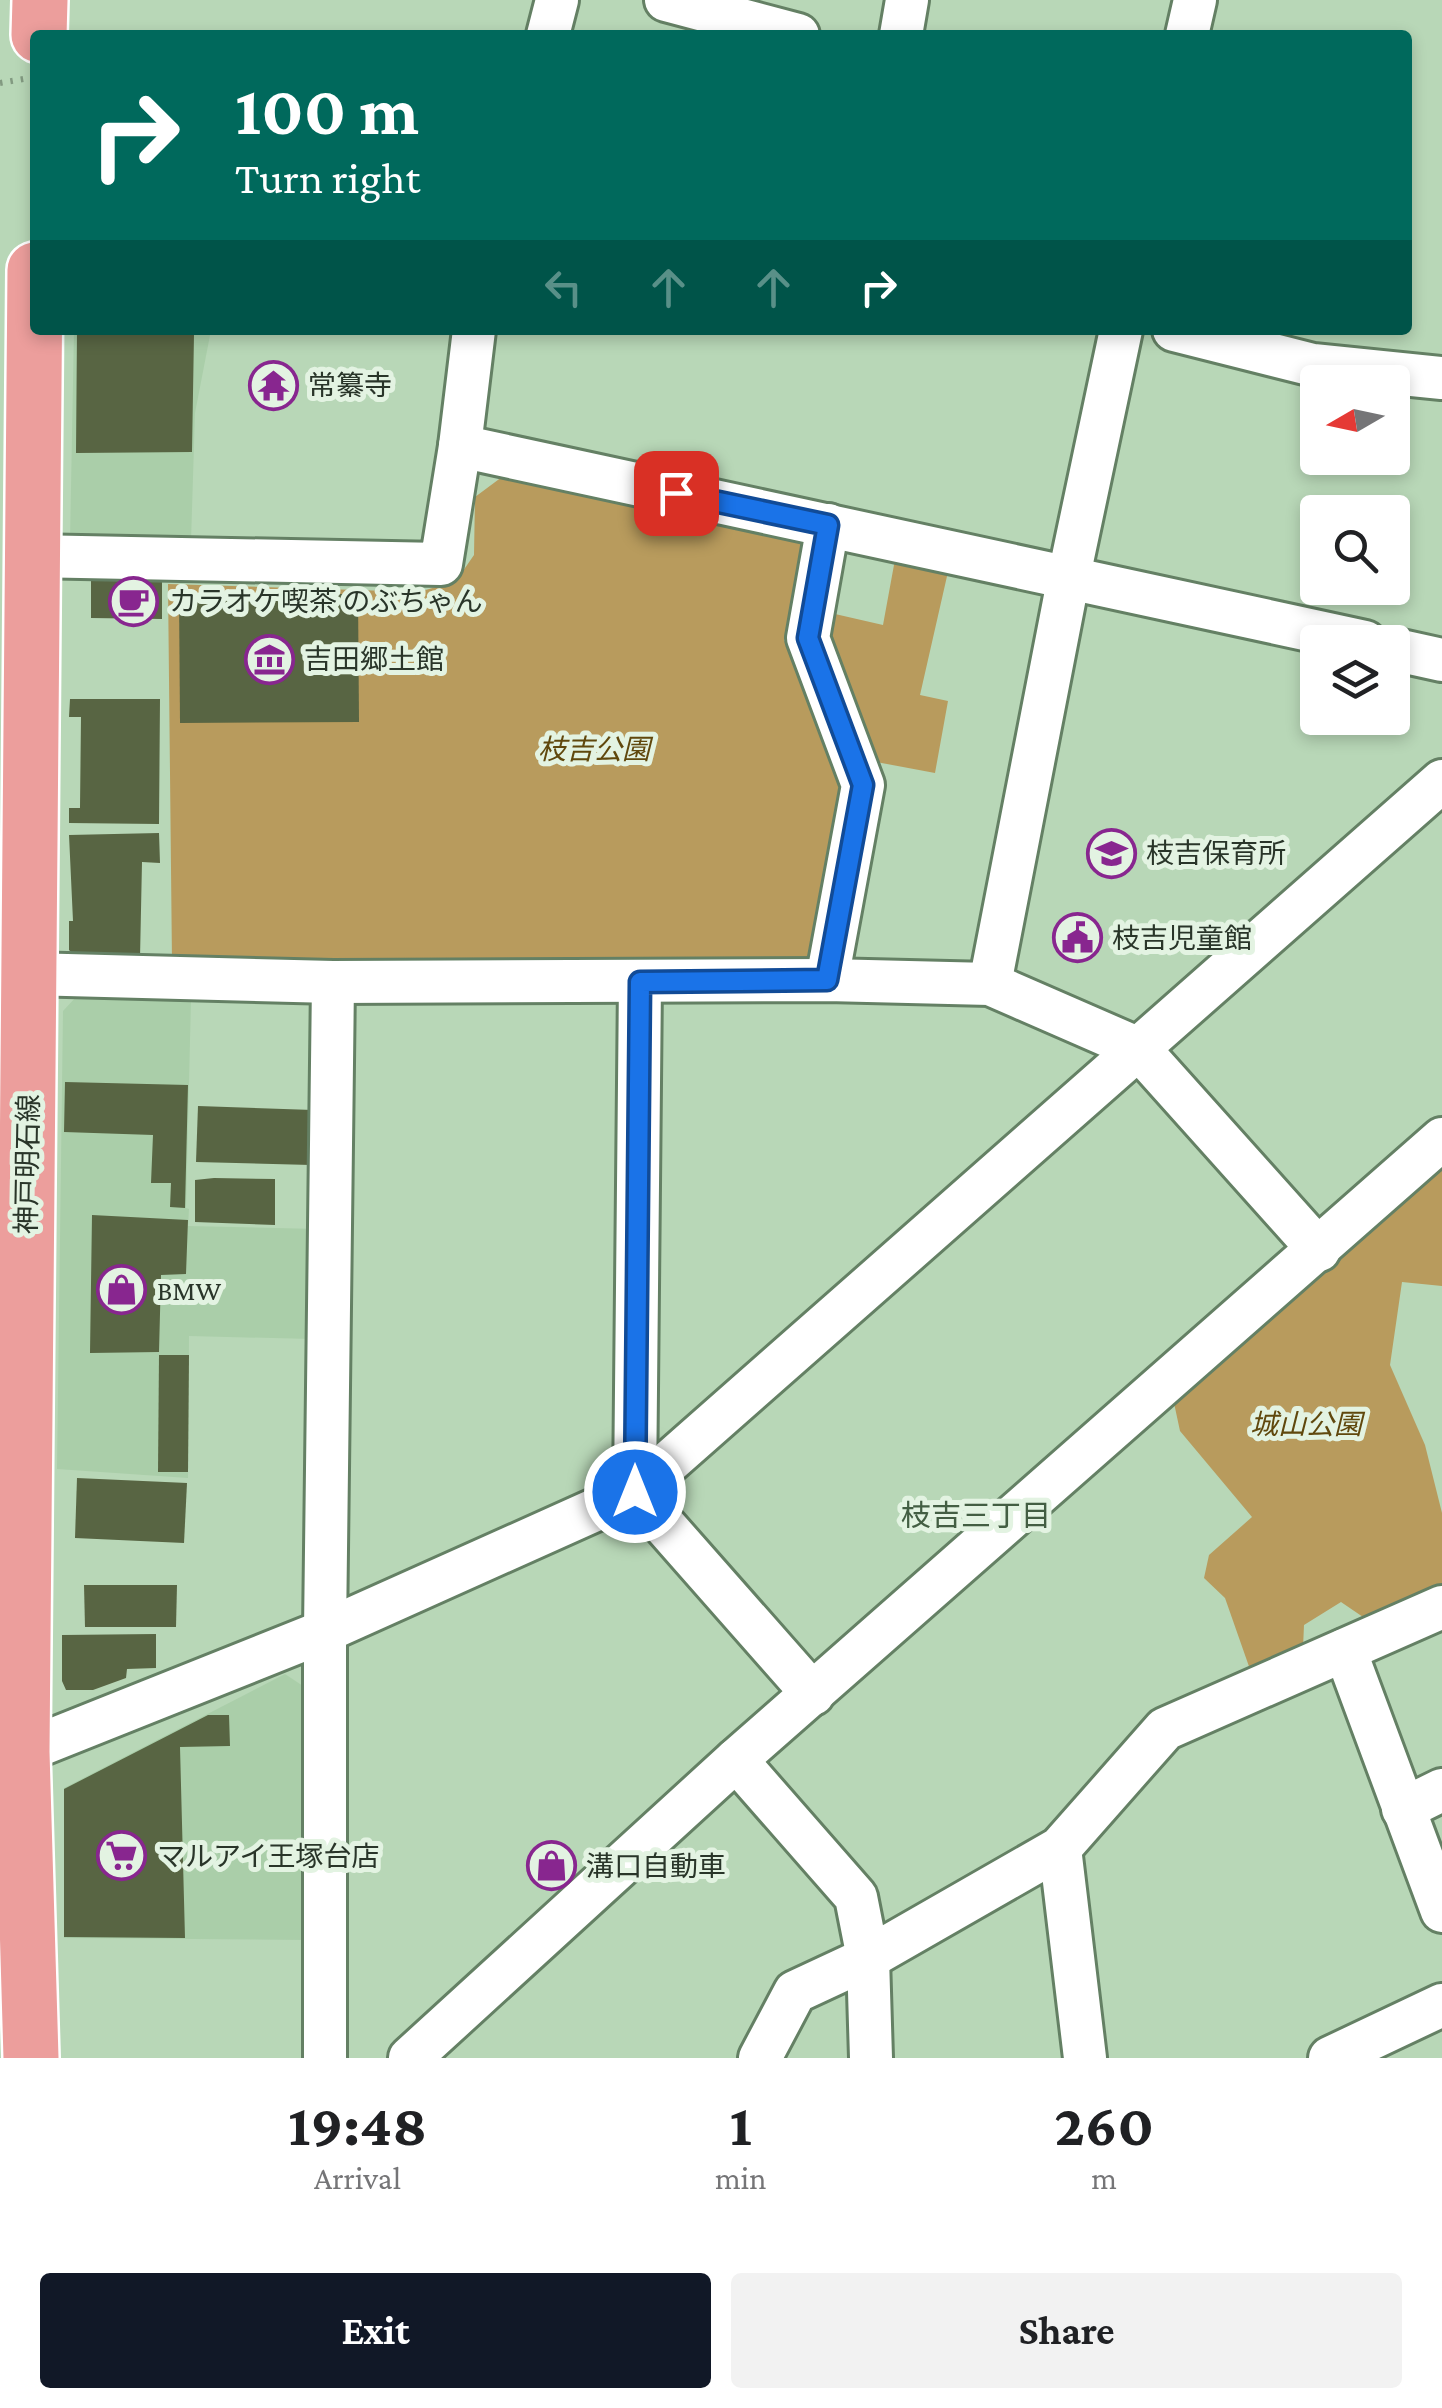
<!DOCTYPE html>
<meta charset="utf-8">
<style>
body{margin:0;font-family:"Crimson Pro","Noto Sans JP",serif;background:#f2f2f2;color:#202124;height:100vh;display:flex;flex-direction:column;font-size:38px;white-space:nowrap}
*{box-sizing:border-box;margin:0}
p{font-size:32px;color:#757577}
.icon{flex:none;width:55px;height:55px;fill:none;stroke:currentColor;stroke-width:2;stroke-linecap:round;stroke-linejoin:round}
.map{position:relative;height:2058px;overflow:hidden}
.panel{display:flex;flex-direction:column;background:#fff;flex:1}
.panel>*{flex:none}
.top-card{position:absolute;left:30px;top:30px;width:1382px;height:305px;border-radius:10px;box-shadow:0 5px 15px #0003;background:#00695c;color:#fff;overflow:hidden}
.needle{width:65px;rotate:261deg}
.tools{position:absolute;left:1300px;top:365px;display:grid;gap:20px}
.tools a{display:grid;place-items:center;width:110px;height:110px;border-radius:10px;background:#fff;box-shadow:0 5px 15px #0003;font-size:50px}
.pin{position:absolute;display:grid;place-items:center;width:85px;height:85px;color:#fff;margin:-42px;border-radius:20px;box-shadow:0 5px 15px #0006}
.me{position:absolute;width:110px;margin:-55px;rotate:0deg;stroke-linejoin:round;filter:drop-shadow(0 0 8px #0008)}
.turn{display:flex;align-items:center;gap:35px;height:210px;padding:0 40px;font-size:45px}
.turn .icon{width:130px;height:130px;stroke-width:2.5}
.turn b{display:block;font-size:70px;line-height:85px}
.lanes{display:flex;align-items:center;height:95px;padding:0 40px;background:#0003;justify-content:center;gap:50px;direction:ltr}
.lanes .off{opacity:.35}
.eta{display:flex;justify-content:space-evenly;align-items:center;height:170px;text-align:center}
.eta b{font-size:60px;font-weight:700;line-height:70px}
.primary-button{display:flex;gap:20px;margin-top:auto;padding:20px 40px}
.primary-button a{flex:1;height:115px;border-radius:10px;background:#111827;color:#fff;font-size:40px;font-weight:700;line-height:115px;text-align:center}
.primary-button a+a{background:#f2f2f2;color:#202124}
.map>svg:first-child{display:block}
</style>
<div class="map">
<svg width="1442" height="2058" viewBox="0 0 1442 2058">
<rect width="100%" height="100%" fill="#b8d7b7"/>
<!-- built -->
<g fill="#aacea9">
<path d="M74 330H211L195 413 191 541H70Z"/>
<path d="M76 997 191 999 186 1208 189 1209 188 1226 318 1229 312 1339 189 1336 188 1478 57 1469 63 1011Z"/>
<path d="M285 1674 306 1688 308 1940 64 1938V1788Z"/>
</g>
<!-- green -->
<g fill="#b89b5d">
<path d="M510 471 781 529 807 546 784 641 815 650 822 611 883 625 896 554 950 563 920 695 948 701 935 773 855 758 813 954 799 969 172 962 168 584 419 592 456 581 474 555 475 497Z"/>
<path d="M1442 1169V1286L1402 1282 1390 1365 1425 1445 1442 1513V1585L1363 1617 1341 1602 1304 1625 1303 1648 1252 1675 1225 1598 1204 1578 1209 1555 1252 1517 1180 1431 1174 1403 1289 1288Z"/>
</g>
<!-- building -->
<g fill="#586543">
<path d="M77 330H208V334H194L192 452 76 453Z"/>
<path d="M91 577 162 578V619L91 618Z"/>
<path d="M179 594H358L359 722 180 723Z"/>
<path d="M70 699H160L159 824 69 823V808H80L81 717H69Z"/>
<path d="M159 833 160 863 142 862 140 958 78 959 69 950V921H73L69 835Z"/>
<path d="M65 1082 188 1085 185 1208 170 1207 171 1183H151L153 1135 64 1132Z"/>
<path d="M198 1106 313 1110 311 1165 196 1162Z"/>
<path d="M214 1178 275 1179V1225L195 1222V1180Z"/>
<path d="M92 1215 188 1220 186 1274 161 1275 159 1352 90 1353Z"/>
<path d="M159 1355H189L188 1472H158Z"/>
<path d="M77 1478 187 1483 184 1543 75 1538Z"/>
<path d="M84 1585H177L176 1627H85Z"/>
<path d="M156 1634V1668L127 1669 126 1678 93 1690H66L62 1681V1635Z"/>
<path d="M208 1715H229L230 1746 180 1747 185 1938 64 1937V1789Z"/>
</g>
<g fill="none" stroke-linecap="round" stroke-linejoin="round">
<defs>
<g id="minor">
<path d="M666 0 798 35"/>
<path d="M548 35 557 0"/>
<path d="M901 35 907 0"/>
<path d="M1187 35 1195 0"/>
<path d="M1174 330 1313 365 1442 378"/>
<path d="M460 446 1365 642"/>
<path d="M31 556 441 564 460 446 474 330"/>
<path d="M1392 649 1442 660"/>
<path d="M29 974 333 982 827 980 990 984 1139 1049 1319 1250"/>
<path d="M827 980 863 785 808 638 828 525"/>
<path d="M640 981 635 1492 813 1694"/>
<path d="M990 984 1069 576 1121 330"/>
<path d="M1345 1650 1442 1911"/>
<path d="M0 1752H22L325 1631 635 1492 1442 781"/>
<path d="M736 1760 856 1897 868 1958 871 2058"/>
<path d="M1403 1809 1442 1790"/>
<path d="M1060 1848 1085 2058"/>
<path d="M325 2058V1631L333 982"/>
<path d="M410 2058 736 1760 1442 1139"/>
<path d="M760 2058 795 1992 868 1958 1060 1848 1165 1729 1442 1607"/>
<path d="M1330 2058 1442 2005"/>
</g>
<g id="major">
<path d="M39 35 40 0"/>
<path d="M31 2058 22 1752 35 270"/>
</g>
</defs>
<!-- minor casing -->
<use href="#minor" stroke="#648064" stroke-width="48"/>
<!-- major casing -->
<use href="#major" stroke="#fff" stroke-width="60"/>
<!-- path -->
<path stroke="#829a81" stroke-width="6" stroke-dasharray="2.5 8" stroke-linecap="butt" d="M0 83 29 78"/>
<!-- minor -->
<use href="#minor" stroke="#fff" stroke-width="42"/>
<!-- major -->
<use href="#major" stroke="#ec9e9c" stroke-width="55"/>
</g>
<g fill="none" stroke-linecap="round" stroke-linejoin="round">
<defs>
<path id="route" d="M635 1492 640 982 827 980 863 785 808 638 828 525 676 493"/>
</defs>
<!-- route casing -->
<use href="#route" stroke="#114b97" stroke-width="25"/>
<!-- route -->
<use href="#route" stroke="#1a73e8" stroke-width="18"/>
</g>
<!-- icons -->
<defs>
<symbol id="temple-ring" viewBox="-11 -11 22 22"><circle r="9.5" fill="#e3f3e2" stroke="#88268f" stroke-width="1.5"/><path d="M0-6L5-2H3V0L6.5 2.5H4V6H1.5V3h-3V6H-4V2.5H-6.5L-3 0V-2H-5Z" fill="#88268f"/></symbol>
<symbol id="cafe-ring" viewBox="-11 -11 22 22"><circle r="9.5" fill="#e3f3e2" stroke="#88268f" stroke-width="1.5"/><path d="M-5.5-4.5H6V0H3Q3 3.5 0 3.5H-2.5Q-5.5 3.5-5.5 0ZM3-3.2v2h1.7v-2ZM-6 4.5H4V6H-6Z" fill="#88268f"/></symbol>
<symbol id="museum-ring" viewBox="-11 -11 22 22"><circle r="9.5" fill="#e3f3e2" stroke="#88268f" stroke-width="1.5"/><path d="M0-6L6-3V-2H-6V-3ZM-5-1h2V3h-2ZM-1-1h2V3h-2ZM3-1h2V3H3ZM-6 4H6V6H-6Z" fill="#88268f"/></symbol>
<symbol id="school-ring" viewBox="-11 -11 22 22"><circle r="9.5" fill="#e3f3e2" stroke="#88268f" stroke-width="1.5"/><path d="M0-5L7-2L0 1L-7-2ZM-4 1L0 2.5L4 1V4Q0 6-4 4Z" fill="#88268f"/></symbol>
<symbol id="civic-ring" viewBox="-11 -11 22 22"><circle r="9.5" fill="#e3f3e2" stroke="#88268f" stroke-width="1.5"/><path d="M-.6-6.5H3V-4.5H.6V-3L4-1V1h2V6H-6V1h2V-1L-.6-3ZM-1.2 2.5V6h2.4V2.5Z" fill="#88268f"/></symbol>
<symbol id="shop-ring" viewBox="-11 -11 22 22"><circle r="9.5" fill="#e3f3e2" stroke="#88268f" stroke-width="1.5"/><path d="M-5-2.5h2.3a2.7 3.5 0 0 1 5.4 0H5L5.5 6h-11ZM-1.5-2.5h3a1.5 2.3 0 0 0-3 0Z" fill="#88268f"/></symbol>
<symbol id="supermarket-ring" viewBox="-11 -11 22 22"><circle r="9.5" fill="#e3f3e2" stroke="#88268f" stroke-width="1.5"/><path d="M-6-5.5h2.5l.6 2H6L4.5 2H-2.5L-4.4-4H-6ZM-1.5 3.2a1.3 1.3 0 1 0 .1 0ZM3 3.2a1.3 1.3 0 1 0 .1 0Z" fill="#88268f"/></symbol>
</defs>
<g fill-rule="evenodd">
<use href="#temple-ring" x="246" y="358" width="55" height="55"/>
<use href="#cafe-ring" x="106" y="574" width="55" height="55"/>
<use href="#museum-ring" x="242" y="632" width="55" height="55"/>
<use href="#school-ring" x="1084" y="826" width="55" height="55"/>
<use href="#civic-ring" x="1050" y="910" width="55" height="55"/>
<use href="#shop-ring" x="94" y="1262" width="55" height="55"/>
<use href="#supermarket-ring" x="94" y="1828" width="55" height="55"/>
<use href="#shop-ring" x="524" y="1838" width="55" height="55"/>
</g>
<g text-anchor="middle" stroke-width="10" stroke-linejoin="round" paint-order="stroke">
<!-- poi labels -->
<g font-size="28" fill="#293529" stroke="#e3f3e2" text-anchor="start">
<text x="308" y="395">常纂寺</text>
<text x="169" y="611">カラオケ喫茶 のぶちゃん</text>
<text x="304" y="669">吉田郷土館</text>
<text x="1146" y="863">枝吉保育所</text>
<text x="1112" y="948">枝吉児童館</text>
<text x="157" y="1300">BMW</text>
<text x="157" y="1866">マルアイ王塚台店</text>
<text x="586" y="1876">溝口自動車</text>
</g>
<!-- park labels -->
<g font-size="28" font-style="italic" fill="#60480d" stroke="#e3f3e2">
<text x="594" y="759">枝吉公園</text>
<text x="1306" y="1434">城山公園</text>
</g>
<!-- street labels -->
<g font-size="28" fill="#293529" stroke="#e3f3e2">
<text transform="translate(27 1164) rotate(-89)" y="10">神戸明石線</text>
</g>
<!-- neighbourhood labels -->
<g font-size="30" fill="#435e43" stroke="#e3f3e2">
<text x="976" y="1526">枝吉三丁目</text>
</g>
</g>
</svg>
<div class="tools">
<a><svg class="needle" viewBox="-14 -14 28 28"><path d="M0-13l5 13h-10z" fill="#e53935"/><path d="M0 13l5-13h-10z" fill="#757577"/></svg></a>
<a><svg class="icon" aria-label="search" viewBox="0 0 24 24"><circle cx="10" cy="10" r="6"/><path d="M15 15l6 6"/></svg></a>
<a><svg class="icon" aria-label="layers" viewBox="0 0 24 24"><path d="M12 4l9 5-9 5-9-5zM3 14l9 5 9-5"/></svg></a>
</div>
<div class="pin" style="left:676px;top:493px;background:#d93025"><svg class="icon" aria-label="arrive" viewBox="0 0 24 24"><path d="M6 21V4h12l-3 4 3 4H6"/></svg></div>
<svg class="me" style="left:635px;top:1492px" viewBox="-20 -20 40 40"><circle r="17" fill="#1a73e8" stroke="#fff" stroke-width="3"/><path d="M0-11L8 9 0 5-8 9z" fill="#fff"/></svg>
<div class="top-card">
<div class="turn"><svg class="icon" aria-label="right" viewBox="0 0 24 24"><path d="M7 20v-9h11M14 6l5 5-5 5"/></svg><div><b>100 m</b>Turn right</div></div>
<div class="lanes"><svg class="icon off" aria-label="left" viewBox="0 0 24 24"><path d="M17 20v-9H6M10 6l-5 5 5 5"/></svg><svg class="icon off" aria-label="ahead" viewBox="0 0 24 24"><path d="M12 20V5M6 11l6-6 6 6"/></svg><svg class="icon off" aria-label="ahead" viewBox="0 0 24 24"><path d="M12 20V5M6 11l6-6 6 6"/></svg><svg class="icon" aria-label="right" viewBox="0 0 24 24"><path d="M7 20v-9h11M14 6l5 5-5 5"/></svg></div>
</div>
</div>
<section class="panel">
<div class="eta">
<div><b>19:48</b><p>Arrival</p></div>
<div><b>1</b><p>min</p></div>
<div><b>260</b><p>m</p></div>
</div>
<div class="primary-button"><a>Exit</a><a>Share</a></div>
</section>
